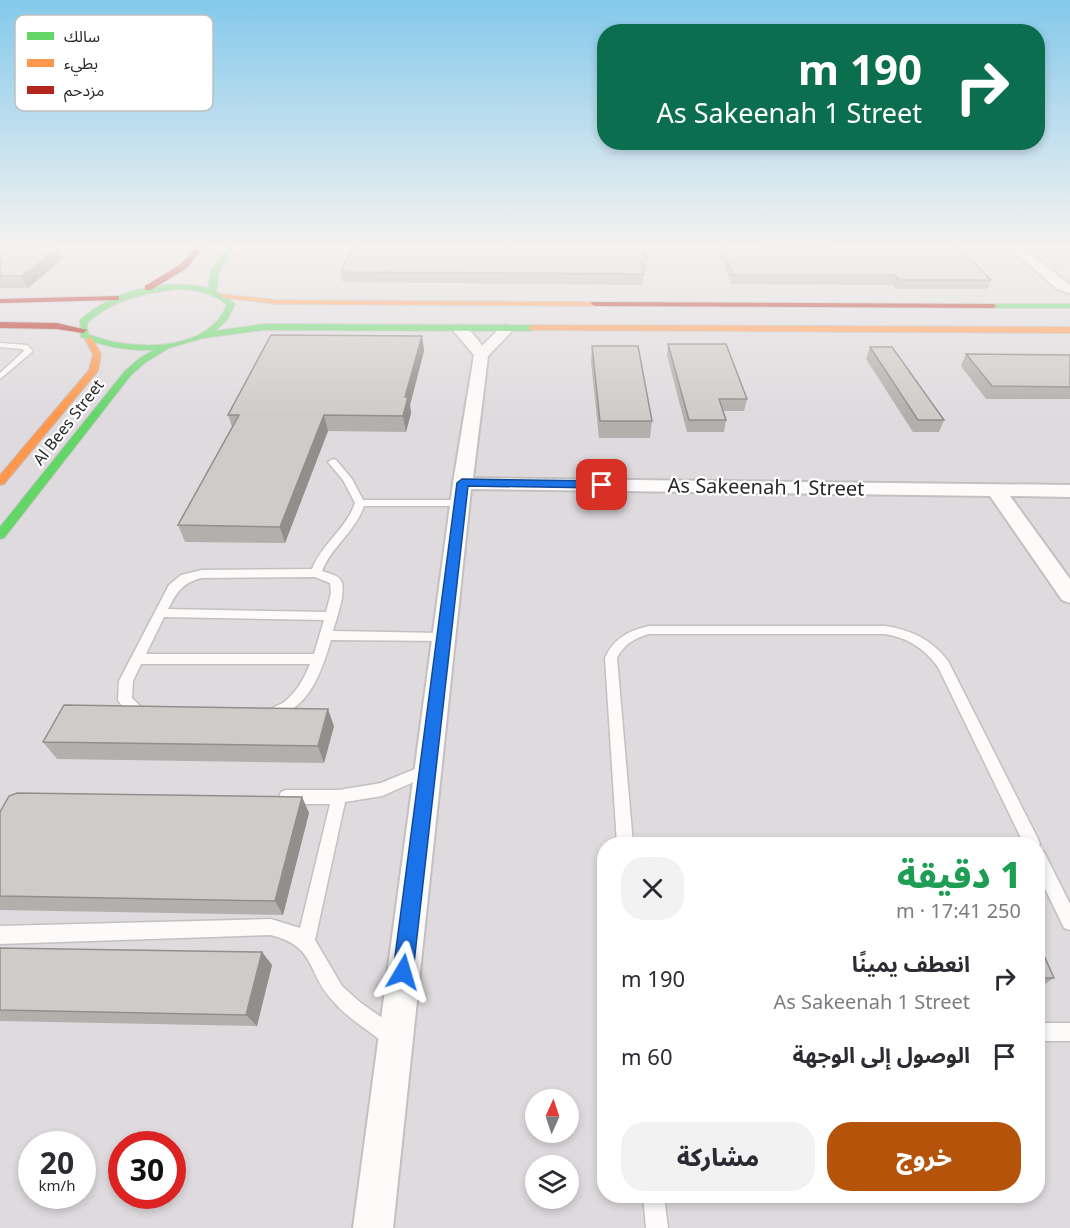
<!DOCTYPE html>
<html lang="ar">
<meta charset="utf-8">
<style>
body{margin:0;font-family:"Noto Sans","Noto Sans Arabic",sans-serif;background:#f2f2f3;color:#2b2b33;direction:rtl;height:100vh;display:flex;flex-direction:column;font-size:22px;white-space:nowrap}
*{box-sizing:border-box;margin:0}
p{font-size:20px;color:#7c7c81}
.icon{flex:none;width:33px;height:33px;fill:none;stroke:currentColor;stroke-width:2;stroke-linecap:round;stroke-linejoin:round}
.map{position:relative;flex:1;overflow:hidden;direction:ltr}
.sheet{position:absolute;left:597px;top:837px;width:448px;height:366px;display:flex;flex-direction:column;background:#fff;border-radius:24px;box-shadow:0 3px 9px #0003;direction:rtl}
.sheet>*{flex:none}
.guide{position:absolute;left:597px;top:24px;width:448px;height:126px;border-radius:24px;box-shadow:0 3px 9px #0003;direction:rtl;background:#0b6e4f;color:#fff;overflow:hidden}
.needle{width:39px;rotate:3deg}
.controls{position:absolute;left:525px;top:1089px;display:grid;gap:12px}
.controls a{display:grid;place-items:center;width:54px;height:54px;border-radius:50%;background:#fff;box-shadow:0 3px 9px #0003;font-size:30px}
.speed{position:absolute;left:18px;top:1131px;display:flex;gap:12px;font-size:30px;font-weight:700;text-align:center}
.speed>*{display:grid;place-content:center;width:78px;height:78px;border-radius:50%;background:#fff;box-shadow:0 3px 9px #0003;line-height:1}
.speed small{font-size:15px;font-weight:400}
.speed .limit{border:9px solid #d22;background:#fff;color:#111}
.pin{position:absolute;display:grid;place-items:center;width:51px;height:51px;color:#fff;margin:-26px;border-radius:12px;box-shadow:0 3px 9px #0006}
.me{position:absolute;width:66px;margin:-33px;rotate:7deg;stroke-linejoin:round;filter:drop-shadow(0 0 4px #0008)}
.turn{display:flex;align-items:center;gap:21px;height:126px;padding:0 24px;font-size:27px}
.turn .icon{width:78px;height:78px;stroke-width:2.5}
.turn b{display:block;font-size:42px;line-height:51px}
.round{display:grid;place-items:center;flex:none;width:63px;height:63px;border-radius:24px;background:#f2f2f3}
.overview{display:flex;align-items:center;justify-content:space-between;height:102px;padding:0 24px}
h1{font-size:36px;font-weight:800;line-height:45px;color:#1e9e55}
.primary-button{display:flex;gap:12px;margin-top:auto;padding:12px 24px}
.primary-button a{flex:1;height:69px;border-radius:24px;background:#b45309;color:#fff;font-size:24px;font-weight:800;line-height:69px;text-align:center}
.primary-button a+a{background:#f2f2f3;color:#2b2b33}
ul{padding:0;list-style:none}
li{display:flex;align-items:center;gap:18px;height:78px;padding:0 24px}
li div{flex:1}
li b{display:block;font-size:22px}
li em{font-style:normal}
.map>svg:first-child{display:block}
</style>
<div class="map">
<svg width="1070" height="1228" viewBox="0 0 1070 1228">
<rect width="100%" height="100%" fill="#e9e2de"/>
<!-- industrial -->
<path fill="#dedade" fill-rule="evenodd" d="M0 244H1070V1228H0ZM604 844H1038V1196H604ZM536 1100H568V1132H536ZM32 1144H82V1196H32ZM122 1144H172V1196H122ZM536 1166H568V1198H536Z"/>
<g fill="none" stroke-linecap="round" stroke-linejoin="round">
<defs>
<g id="lane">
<path d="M0 343 27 345 33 351 0 379V373L24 351 22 349 0 347Z"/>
<path d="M333 459 336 460 352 479 363 500H460L465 503 460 506H364C355 532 332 546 322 571 327 573 337 575 340 579 348 589 336 619 333 631L443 633 447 635 449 638 447 641 331 640C321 673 310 707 274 718L269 717 267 713C271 707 277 706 283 703 296 693 304 679 310 664H141L133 681 132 698 142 708 148 710 150 714 148 718C135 722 125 711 118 700L119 681 169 585 181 575 202 570 312 569C322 544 346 529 355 503L343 480 328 462ZM315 577 330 583 331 593 326 612 168 609C177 592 183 582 202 578ZM164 617 324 620 314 654H146Z"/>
<path d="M649 626H885C911 630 931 639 948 661L1038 839 1040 844 1038 848V844H1024L938 667C924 648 908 638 885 634H649C635 638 624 644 617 658L633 844H617L605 658C614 638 628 631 649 626Z"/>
<path d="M427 764 432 766 434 770 432 774 382 796 345 802 315 940 342 986 361 1003 398 1029 400 1036 398 1043 391 1045 384 1043C367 1029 347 1018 333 1001 306 972 317 947 271 935L0 944V926L271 919 300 928 330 804H286L281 802 279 797 281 792 286 790H339L381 783Z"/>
<path d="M1038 850 1044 852 1070 904V930L1064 928 1038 874Z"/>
<rect x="1038" y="1023" width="32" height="18"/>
<path d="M643 1196H664L668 1228H646Z"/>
</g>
<g id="street">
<path d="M173 244H195L205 249 199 253Z"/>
<path d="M241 244H264L228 255 222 251 224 248Z"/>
<path d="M876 244H1070V249L1024 248 1070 285V293L1057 289 1010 248H882Z"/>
<path d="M459 325C469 327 476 337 482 346L502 326 507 325 514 329 488 356 473 478 1070 485V497L1010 496 1070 579V603L1062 600 990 496 471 489 393 1228H353L453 483 474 355 452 329Z"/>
</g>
<g id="fast">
<path d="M230 244H237L219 271 216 291 235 304 227 320 215 331 264 324 532 325 536 328 532 331 264 330 203 338 169 348 146 362 131 375 4 538 0 539V527L125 371 140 358 154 350C128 351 105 347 81 337L80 320C114 290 164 278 208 288L211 271ZM178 289C196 290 213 292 227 305 208 354 128 351 88 334L87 323C114 299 144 293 178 289Z"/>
<rect x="990" y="304" width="80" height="4"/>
</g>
<g id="slow">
<path d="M221 294 278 300 595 302 599 304 595 306 278 304 224 298 220 296Z"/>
<path d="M532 325 1070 327V333L529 330 528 328Z"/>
<path d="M89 337 92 338 101 354 98 371 4 484 0 485V475L89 370 93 354 85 340Z"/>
</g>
<g id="jam">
<path d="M199 244H206L187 268 151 290H145V286L181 264Z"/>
<path d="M119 296V300H116L0 303V299Z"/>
<path d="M592 302 993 304 997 306 993 308 595 306 591 304Z"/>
<path d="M0 322 57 323 87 330 83 333 57 329 0 328Z"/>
</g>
</defs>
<!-- lane casing -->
<use href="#lane" stroke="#c2c0c0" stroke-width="3"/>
<!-- street casing -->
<use href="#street" stroke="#c2c0c0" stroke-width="4"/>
<!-- fast casing -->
<use href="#fast" stroke="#c2c0c0" stroke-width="2"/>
<!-- slow casing -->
<use href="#slow" stroke="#c2c0c0" stroke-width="2"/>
<!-- jam casing -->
<use href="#jam" stroke="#c2c0c0" stroke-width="2"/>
<!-- lane -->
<use href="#lane" fill="#fcfbfa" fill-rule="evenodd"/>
<!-- street -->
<use href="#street" fill="#fcfbfa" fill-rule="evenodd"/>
<!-- fast -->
<use href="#fast" fill="#63d668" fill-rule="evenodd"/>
<!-- slow -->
<use href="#slow" fill="#ff974d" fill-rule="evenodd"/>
<!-- jam -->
<use href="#jam" fill="#b3261e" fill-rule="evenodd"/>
</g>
<!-- wall -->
<g fill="#b2afac">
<path d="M716 244H742L743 246 821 248 819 244H955L991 280 987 289H896L892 285 732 284Z"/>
<path d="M0 247 64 258 28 288H0Z"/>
<path d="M647 261 646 272H644L643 285 343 282 341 272Z"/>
<path d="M422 336 424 351 410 405 411 413 406 432 328 431 285 543 185 542 178 525 232 427 228 415Z"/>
<path d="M668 344 747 399 744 411H723L726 420 724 432H687L667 355Z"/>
<path d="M592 346 652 421 650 438H599L591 362Z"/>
<path d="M870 347 944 420 939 432H913L866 359Z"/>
<path d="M966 354 1070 355V399H986L961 366Z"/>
<path d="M334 726 324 763 57 759 43 742Z"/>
<path d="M302 797 309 813 283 915 0 910V812Z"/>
<path d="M1038 942 1054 978 1038 989Z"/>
<path d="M0 948 262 952 272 965 257 1026 0 1021Z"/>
</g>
<!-- shaded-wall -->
<g fill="#918e8c">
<path d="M59 247 64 258 28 288 22 276Z"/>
<path d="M422 336 424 351 410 405 411 413 406 432 403 416 405 397Z"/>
<path d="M324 415 328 431 285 543 280 527Z"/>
<path d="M328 709 334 726 324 763 318 746Z"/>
<path d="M302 797 309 813 283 915 275 901Z"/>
<path d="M262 952 272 965 257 1026 246 1015Z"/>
</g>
<!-- building -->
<g fill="#cfcbc8" stroke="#918e8c" stroke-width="1.5">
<path d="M354 244H642L647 261H641L644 274 341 272Z"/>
<path d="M721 244H742L743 246 830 248 827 244H955L991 280H899L895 275H733Z"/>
<path d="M0 247H59L22 276H0Z"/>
<path d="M271 335 422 336 405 397H408L403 416 324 415 280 527 178 525 239 415H228Z"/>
<path d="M668 344H726L747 399H719L726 420H689Z"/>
<path d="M592 346H638L652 421H600Z"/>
<path d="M870 347H892L944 420H918Z"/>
<path d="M966 354 1070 355V387L992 386Z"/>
<path d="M64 705 328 709 318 746 43 742Z"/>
<path d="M17 793 302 797 275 901 0 896V812L9 796Z"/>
<path d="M1038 942 1054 978H1038Z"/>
<path d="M0 948 262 952 246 1015 0 1010Z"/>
</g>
<!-- sky -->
<linearGradient id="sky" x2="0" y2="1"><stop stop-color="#83c9eb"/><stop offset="0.59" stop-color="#f5f2f0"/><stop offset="1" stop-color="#f5f2f0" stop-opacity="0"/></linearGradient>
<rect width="1070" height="416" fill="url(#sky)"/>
<!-- route -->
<path fill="#1a73e8" stroke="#114b97" stroke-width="1.5" d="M462 479 602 481 607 485 602 488 468 486 413 972 410 979 403 982 396 979 393 972 457 483Z"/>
<g text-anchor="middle" stroke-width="4.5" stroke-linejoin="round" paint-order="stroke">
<!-- far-street labels -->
<g font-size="16" fill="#292929" stroke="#fff">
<text transform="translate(68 422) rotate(-52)" y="6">Al Bees Street</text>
</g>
<!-- street labels -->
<g font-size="20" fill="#292929" stroke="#fff">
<text transform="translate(766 487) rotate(1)" y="7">As Sakeenah 1 Street</text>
</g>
</g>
<!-- legend -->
<rect x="15" y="15" width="198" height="96" rx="9" fill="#fff" stroke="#bfbfbf" stroke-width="1.5"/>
<rect x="27" y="32" width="27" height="8" fill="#63d668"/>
<rect x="27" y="59" width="27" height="8" fill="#ff974d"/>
<rect x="27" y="86" width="27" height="8" fill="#b3261e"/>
<g font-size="16" fill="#292929">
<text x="64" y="42">سالك</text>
<text x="64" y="69">بطيء</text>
<text x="64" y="96">مزدحم</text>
</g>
</svg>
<div class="controls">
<a><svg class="needle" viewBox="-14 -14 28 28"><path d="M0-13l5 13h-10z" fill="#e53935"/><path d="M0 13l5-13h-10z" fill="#7c7c81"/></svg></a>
<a><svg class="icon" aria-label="layers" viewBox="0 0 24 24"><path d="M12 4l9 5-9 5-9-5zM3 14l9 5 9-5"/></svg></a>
</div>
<div class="speed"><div>20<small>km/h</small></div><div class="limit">30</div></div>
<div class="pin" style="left:602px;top:485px;background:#d93025"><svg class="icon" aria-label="arrive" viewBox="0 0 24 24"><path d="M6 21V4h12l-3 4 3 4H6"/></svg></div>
<svg class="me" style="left:403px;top:972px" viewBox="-20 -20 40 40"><path d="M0-17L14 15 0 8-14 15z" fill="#1a73e8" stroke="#fff" stroke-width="4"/></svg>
<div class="guide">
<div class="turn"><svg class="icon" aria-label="right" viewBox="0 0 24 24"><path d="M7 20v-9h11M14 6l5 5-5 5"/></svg><div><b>190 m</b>As Sakeenah 1 Street</div></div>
</div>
<section class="sheet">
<div class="overview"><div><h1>1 دقيقة</h1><p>250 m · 17:41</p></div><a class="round"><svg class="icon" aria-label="close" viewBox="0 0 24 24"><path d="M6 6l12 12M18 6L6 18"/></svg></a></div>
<ul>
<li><svg class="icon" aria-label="right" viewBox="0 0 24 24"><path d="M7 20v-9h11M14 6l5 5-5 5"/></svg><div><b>انعطف يمينًا</b><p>As Sakeenah 1 Street</p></div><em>190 m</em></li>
<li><svg class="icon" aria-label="arrive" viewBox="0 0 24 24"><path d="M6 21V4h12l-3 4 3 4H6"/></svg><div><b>الوصول إلى الوجهة</b></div><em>60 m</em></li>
</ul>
<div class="primary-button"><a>خروج</a><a>مشاركة</a></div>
</section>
</div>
